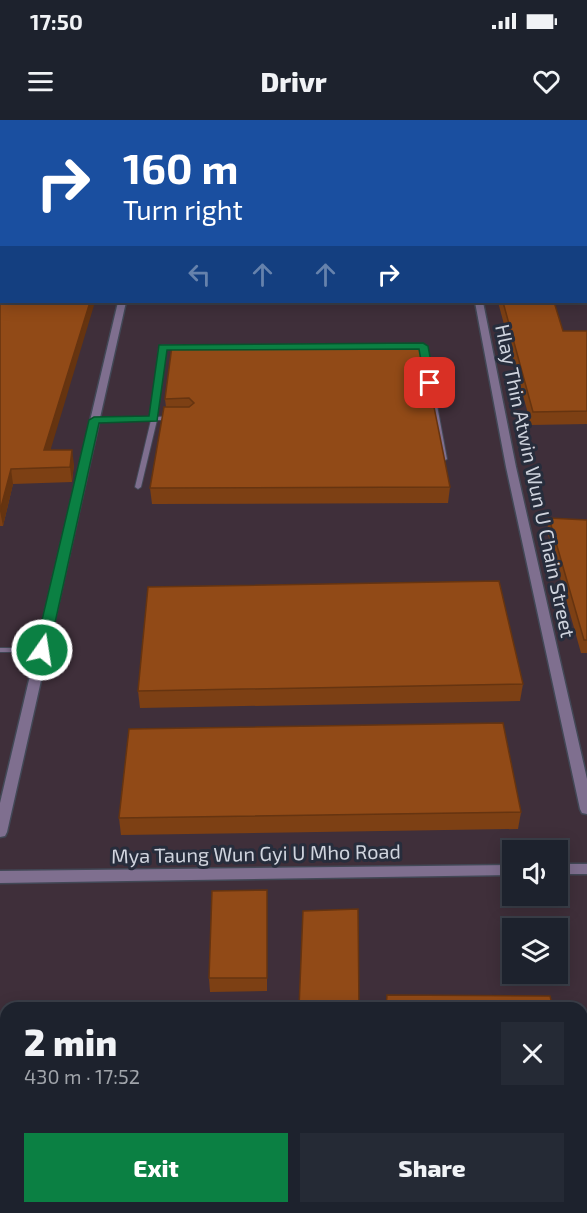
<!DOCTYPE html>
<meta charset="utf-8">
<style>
body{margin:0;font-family:"Exo 2",sans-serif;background:#252a35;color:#f1f3f6;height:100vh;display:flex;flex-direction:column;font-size:22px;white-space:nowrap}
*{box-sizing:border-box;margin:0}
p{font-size:20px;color:#a0a4aa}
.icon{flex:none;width:33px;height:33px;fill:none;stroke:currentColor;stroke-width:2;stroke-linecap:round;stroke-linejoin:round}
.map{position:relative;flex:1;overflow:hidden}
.drawer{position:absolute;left:0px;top:882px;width:588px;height:212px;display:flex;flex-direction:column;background:#1d222d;border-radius:18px 18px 0 0;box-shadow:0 3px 15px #0003,0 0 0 2px #3b3f49}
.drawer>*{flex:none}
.guide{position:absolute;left:0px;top:0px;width:588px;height:183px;box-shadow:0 3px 15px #0003,0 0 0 2px #3b3f49;background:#1a4fa0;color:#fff;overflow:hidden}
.controls{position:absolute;left:502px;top:720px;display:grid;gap:12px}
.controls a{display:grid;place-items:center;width:66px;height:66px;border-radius:0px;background:#1d222d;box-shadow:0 3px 15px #0003,0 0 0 2px #3b3f49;font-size:30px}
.pin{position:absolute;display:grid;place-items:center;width:51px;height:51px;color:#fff;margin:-26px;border-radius:12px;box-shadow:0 3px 9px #0006}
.me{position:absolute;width:66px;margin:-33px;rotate:13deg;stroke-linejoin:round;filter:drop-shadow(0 0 4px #0008)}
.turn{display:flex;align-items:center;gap:21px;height:126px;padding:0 24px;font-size:27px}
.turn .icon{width:78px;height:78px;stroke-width:2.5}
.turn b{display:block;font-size:42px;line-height:51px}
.lanes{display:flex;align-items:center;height:57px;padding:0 24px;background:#0003;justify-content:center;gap:30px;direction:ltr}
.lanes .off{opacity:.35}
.round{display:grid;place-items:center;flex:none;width:63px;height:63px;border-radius:0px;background:#252a35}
.headline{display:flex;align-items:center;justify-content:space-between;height:102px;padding:0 24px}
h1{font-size:36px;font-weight:800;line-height:45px}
.action{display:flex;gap:12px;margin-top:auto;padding:12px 24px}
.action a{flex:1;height:69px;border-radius:0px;background:#0b8043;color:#fff;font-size:24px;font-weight:800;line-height:69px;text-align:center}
.action a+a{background:#252a35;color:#f1f3f6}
.status{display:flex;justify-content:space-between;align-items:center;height:42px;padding:0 30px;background:#1d222d;direction:ltr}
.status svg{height:16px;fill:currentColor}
header{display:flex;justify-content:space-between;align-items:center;height:78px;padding:0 24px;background:#1d222d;font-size:27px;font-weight:800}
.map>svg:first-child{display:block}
</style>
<div class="status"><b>17:50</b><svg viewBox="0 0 49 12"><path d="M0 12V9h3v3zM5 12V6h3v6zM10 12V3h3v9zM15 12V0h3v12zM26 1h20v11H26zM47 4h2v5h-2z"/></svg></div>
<header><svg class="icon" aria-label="menu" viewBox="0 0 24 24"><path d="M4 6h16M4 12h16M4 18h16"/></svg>Drivr<svg class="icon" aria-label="heart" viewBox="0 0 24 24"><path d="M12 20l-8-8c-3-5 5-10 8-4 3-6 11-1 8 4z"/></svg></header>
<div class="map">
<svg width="587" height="1093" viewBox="0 0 587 1093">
<rect width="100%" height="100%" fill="#272d3c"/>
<!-- industrial -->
<path fill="#3f2f3a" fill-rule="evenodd" d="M0 0H587V1093H0ZM2 2H586V182H2ZM513 730H558V776H513ZM513 808H558V854H513ZM6 888H582V1088H6Z"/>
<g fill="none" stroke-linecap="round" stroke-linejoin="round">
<defs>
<g id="lane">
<path d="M423 224 426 226 447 339 444 341 441 339 421 228 259 229 256 227 259 225Z"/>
<path d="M162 225H181L184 227 181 229H165L157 297 171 296 174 298 171 300H157L141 367 138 369 135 367 151 300 95 302 92 300 95 298 151 297 159 227Z"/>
<path d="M0 528H42L46 530 42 532H0Z"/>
</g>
<g id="street">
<path d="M171 0H177L170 2Z"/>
<path d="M441 0H447L448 2H442Z"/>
<rect x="586" y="169" width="1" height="4"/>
<path d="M118 182H126L7 712 5 716 0 717V683Z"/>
<path d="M475 182H483L516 347 587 659V694L582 693 580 689 506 347Z"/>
<rect x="558" y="744" width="29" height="10"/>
<path d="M513 745V755L0 763V751Z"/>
</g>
</defs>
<!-- lane casing -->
<use href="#lane" stroke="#424856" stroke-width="2"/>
<!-- street casing -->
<use href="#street" stroke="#424856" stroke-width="3"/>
<!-- lane -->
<use href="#lane" fill="#7f6f8f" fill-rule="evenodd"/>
<!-- street -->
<use href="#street" fill="#7f6f8f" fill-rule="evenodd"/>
</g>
<!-- wall -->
<g fill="#7d4014">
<path d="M0 0 2 2 51 330 74 344 72 362 13 364 3 406H0Z"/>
<path d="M498 182H554L563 211H587V304L531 305Z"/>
<path d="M172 226 450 367 448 383 152 384 150 368 166 287 165 279Z"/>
<path d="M549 398 587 400V533H581L547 411Z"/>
<path d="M523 564 520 581 140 588 138 571Z"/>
<path d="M521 692 518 709 121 715 119 698Z"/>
<path d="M267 770V871L210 872 209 858Z"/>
</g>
<!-- shaded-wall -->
<g fill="#663410">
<path d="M90 182H95L46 345 44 330Z"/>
<path d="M72 330 74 344 72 362 70 347Z"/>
<path d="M11 349 13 364 3 406 0 391Z"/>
</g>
<!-- building -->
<g fill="#914a17" stroke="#663410" stroke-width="1.5">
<path d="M0 0H129L128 2H2V123H0Z"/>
<rect x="199" y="0" width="185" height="2"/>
<path d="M498 0H587V26L586 2H499Z"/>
<path d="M586 62H587L586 144Z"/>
<path d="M0 130H2V182H90L44 330H72L70 347 11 349 0 391Z"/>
<path d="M503 182H554L563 211H587V291L533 292Z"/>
<path d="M172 226 422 227 450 367 150 368 164 287H189L194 283 189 278 165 279Z"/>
<path d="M549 398 587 400V520H584Z"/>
<path d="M499 461 523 564 138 571 148 467Z"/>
<path d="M503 603 521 692 119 698 129 609Z"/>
<path d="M267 770V858H209L212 771Z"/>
<path d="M358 789 359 888H299L303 791Z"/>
<path d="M387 875 550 876 553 888H386Z"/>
<path d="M582 982H587V1093H0V1028L6 992V1088H582Z"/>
</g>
<!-- route -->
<path fill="#0b8043" stroke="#07532c" stroke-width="1.5" d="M423 223 428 226 435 263 430 266 425 263 419 229 167 230 157 301 99 303 49 530 42 534 37 533 35 530 89 300 94 297 149 296 159 225Z"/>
<g text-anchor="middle" stroke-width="6" stroke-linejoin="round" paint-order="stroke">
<!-- street labels -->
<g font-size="20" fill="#d0d4de" stroke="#272d3c">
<text transform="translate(535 361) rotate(78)" y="7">Hlay Thin Atwin Wun U Chain Street</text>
<text transform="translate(256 734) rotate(-1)" y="7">Mya Taung Wun Gyi U Mho Road</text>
</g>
</g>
</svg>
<div class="controls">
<a><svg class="icon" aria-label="sound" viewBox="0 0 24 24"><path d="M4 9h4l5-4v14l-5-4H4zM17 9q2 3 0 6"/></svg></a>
<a><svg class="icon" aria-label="layers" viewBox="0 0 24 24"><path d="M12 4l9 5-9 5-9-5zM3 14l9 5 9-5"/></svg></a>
</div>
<div class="pin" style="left:430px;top:263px;background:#d93025"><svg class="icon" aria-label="arrive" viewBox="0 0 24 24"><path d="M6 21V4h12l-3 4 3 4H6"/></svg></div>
<svg class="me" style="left:42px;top:530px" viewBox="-20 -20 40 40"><circle r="17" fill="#0b8043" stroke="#fff" stroke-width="3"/><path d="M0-11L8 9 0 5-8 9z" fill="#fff"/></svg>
<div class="guide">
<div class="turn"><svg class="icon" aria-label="right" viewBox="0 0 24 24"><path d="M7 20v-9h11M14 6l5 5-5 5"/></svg><div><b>160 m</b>Turn right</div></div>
<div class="lanes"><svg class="icon off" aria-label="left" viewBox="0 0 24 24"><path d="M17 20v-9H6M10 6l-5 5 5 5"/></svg><svg class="icon off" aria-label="ahead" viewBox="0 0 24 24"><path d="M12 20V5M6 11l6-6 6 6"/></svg><svg class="icon off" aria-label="ahead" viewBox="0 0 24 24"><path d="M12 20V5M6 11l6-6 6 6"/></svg><svg class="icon" aria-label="right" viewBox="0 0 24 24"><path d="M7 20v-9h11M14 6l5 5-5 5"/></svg></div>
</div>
<section class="drawer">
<div class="headline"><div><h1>2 min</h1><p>430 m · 17:52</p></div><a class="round"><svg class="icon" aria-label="close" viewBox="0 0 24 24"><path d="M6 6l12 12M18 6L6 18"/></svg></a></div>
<div class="action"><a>Exit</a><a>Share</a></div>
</section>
</div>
